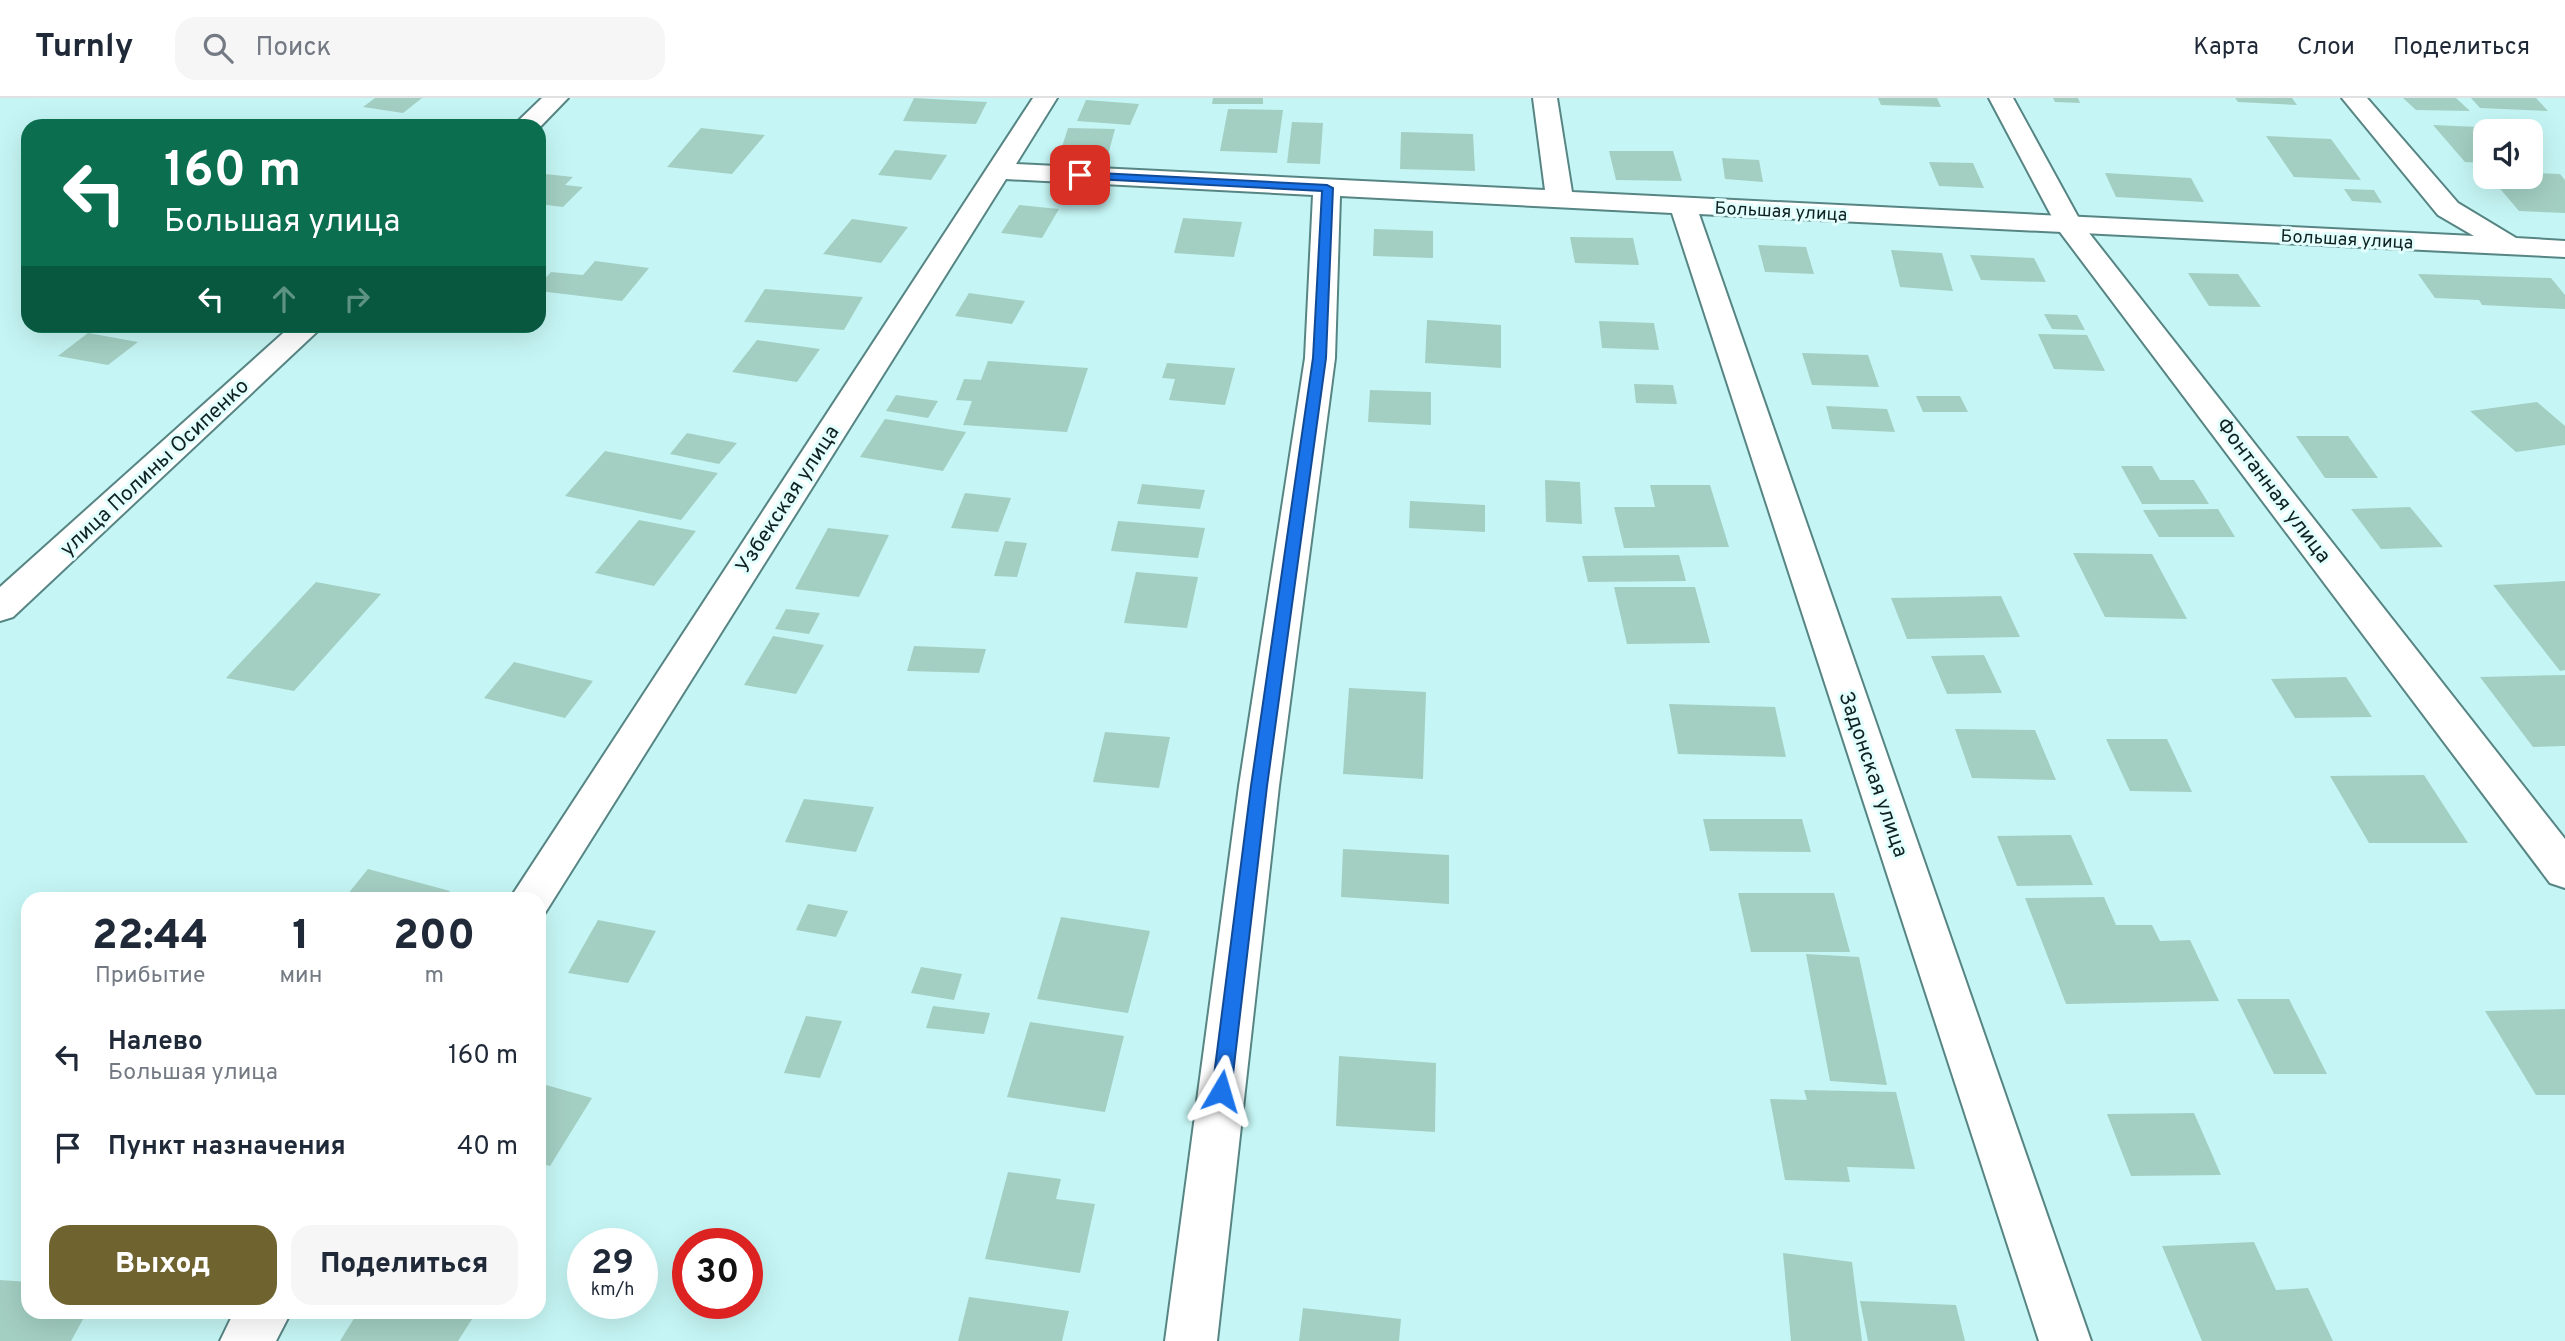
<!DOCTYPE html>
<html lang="ru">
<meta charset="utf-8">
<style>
body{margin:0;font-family:Overpass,sans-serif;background:#f6f6f7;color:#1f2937;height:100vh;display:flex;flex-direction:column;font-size:26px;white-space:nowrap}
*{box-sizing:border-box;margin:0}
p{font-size:23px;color:#747a83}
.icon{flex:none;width:38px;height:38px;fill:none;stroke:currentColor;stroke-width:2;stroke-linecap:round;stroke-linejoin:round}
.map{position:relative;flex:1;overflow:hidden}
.side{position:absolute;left:21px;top:794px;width:525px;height:427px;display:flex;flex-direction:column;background:#fff;border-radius:21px;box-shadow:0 7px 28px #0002}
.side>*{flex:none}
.banner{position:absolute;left:21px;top:21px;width:525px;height:214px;border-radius:21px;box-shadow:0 7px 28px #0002;background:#0b6e4f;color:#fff;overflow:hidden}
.buttons{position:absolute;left:2473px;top:21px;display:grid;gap:14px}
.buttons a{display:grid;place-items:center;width:70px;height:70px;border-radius:14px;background:#fff;box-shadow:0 7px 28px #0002;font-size:35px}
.speed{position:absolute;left:567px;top:1130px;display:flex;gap:14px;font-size:35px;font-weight:700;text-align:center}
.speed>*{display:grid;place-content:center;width:91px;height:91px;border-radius:50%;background:#fff;box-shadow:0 7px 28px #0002;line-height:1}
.speed small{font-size:18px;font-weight:400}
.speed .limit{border:10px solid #d22;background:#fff;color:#111}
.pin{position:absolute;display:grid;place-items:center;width:60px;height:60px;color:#fff;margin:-30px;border-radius:14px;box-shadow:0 4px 10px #0006}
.me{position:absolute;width:77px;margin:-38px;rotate:7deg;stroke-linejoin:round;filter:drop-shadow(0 0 5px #0008)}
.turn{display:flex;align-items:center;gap:24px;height:147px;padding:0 28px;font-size:32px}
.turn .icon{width:91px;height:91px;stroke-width:2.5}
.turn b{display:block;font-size:49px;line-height:60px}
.lanes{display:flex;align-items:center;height:66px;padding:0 28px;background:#0003;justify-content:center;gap:35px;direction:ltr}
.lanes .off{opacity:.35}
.eta{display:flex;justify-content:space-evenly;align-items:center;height:119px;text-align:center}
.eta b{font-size:42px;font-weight:800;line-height:49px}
.primary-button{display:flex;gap:14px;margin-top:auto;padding:14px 28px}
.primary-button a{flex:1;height:80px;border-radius:21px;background:#6f6430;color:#fff;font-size:28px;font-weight:800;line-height:80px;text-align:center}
.primary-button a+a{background:#f6f6f7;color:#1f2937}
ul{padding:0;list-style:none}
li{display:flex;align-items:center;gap:21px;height:91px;padding:0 28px}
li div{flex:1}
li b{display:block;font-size:26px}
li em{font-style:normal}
header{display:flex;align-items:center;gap:42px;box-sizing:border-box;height:98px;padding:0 35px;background:#fff;border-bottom:2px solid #e0e1e3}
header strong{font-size:33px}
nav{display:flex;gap:38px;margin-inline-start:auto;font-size:24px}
.search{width:490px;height:63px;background:#f6f6f7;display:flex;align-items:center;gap:18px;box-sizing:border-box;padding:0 24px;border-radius:21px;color:#747a83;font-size:26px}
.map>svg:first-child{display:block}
</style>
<header>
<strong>Turnly</strong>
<div class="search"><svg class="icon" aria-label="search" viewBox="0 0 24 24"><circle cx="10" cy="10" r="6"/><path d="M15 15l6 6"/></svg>Поиск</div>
<nav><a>Карта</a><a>Слои</a><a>Поделиться</a></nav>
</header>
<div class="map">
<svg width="2565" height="1243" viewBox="0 0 2565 1243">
<rect width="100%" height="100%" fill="#c5f6f5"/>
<!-- building -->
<g fill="#a3cfc2">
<path d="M375 0H422L403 15 363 9Z"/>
<path d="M914 0 987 4 976 26 903 23Z"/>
<path d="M1213 0H1263V6H1212Z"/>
<path d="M1878 0H1937L1941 9 1881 7Z"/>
<path d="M2053 0H2078L2080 5 2055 4Z"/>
<path d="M2235 0H2292L2297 7 2238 4Z"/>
<path d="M2403 0H2456L2470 13 2416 12Z"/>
<path d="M2471 0H2536L2548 13 2480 10Z"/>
<path d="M1086 2 1139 6 1130 27 1077 23Z"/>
<path d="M1228 11 1283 12 1277 55 1220 53Z"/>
<path d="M1292 24 1323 25 1320 66 1287 65Z"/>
<path d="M2433 27 2478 29 2485 37V65L2465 64Z"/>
<path d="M701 30 765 37 732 76 667 69Z"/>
<path d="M1068 30 1115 31 1108 57 1060 55Z"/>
<path d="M1401 34 1473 36 1475 73 1400 71Z"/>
<path d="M2266 38 2331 41 2361 82 2294 79Z"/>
<path d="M895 52 947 57 931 82 878 77Z"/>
<path d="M1609 53H1673L1682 83 1616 82Z"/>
<path d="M1722 60 1759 62 1763 84 1725 81Z"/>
<path d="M1929 64 1973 65 1984 90 1939 88Z"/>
<path d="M2105 75 2191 80 2204 104 2116 99Z"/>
<path d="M2530 75 2560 76 2565 82V115L2519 113 2490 79H2530Z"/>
<path d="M545 76 573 79 565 87 583 89 563 109 539 106V83Z"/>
<path d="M2344 91 2374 92 2382 105 2352 103Z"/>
<path d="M1019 107 1059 111 1042 140 1001 135Z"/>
<path d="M1183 120 1242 124 1234 159 1174 155Z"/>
<path d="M852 121 908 129 881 165 823 156Z"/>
<path d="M1374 131 1433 133V160L1373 158Z"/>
<path d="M1570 139 1633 140 1639 167 1575 165Z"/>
<path d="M1758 147 1806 149 1814 176 1765 174Z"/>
<path d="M1891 152 1942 155 1953 193 1900 189Z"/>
<path d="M1970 157 2034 160 2046 184 1981 182Z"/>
<path d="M595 163 649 170 622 203 539 193V187L551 174 583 177Z"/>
<path d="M2188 175 2238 176 2261 209 2209 208Z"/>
<path d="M2418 176 2551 180 2565 197V211L2482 207 2479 202 2435 200Z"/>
<path d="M765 191 863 199 844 232 744 224Z"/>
<path d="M969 195 1025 203 1012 226 955 218Z"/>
<path d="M2044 216 2077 217 2085 232 2052 231Z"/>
<path d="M1427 222 1501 227V270L1425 265Z"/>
<path d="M1599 223 1654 225 1659 252 1602 250Z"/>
<path d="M88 235 138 244 108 267 58 258Z"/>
<path d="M2038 236 2087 237 2105 273 2054 271Z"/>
<path d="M757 242 820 251 797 284 732 274Z"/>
<path d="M1802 255 1868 257 1879 289 1812 287Z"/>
<path d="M988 263 1088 270 1067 334 963 327 972 303 956 302 964 281 981 282Z"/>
<path d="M1167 265 1235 270 1225 307 1169 302 1175 281 1162 280Z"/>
<path d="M1634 286 1673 287 1677 306 1636 305Z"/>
<path d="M1370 292 1431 294V327L1368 324Z"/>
<path d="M896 297 938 303 928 320 886 313Z"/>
<path d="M1916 298H1960L1968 314H1923Z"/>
<path d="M2537 304 2565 328V347L2516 354 2470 313Z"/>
<path d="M1826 308 1887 311 1895 334 1832 331Z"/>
<path d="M885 321 966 334 943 373 860 359Z"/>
<path d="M687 335 737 345 719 366 670 356Z"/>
<path d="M2296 338H2348L2378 380H2325Z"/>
<path d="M605 353 718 375 681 422 565 398Z"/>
<path d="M2121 368H2152L2160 382H2194L2209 406H2142Z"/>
<path d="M1545 382 1580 384 1582 426 1546 424Z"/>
<path d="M1142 386 1205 392 1200 411 1137 406Z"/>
<path d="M1650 387H1710L1729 449 1624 450 1614 409H1655Z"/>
<path d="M965 395 1011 400 998 434 951 430Z"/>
<path d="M1410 403 1485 407V434L1409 430Z"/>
<path d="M2410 409 2443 449 2381 451 2351 411Z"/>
<path d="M2218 411 2235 439H2159L2143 412Z"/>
<path d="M639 422 696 433 654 488 595 475Z"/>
<path d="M1118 423 1205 430 1198 460 1111 453Z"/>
<path d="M828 430 889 437 859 499 795 491Z"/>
<path d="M1005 443 1027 445 1017 479 994 478Z"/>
<path d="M2073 455 2152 456 2187 521 2105 519Z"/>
<path d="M1679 457 1686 483 1588 484 1582 458Z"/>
<path d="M1136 474 1198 479 1187 530 1124 525Z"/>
<path d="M2565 483V572L2560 573 2493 487Z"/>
<path d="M316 484 381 496 294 593 226 580Z"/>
<path d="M1614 489H1695L1710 545 1627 546Z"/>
<path d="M2001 498 2020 539 1907 541 1891 500Z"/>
<path d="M786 511 820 515 809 536 775 531Z"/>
<path d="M773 538 824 547 796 596 744 587Z"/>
<path d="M914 548 986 551 979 575 907 573Z"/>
<path d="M1984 557 2002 595 1947 596 1931 558Z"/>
<path d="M514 564 593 583 565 620 484 600Z"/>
<path d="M2565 577V648L2533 649 2480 579Z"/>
<path d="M2346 579 2372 619 2295 620 2271 581Z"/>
<path d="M1349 590 1426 594 1423 681 1343 676Z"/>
<path d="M1669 606 1775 609 1786 659 1678 656Z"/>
<path d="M1955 631 2035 632 2056 682 1972 680Z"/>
<path d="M1105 634 1170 639 1159 690 1093 684Z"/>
<path d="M2106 641H2167L2192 694 2130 693Z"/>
<path d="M2424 677 2468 745H2369L2330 678Z"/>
<path d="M804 701 874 709 856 754 785 744Z"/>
<path d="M1703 721H1802L1811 754 1710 753Z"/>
<path d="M2071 737 2093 787 2017 788 1997 738Z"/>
<path d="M1343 751 1449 757V806L1341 799Z"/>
<path d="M368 771 450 793 443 802H343Z"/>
<path d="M1738 795H1834L1850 854H1751Z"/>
<path d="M2104 799 2116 827H2152L2160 843 2190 842 2219 903 2066 906 2025 800Z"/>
<path d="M808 806 848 813 836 839 796 832Z"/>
<path d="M1061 819 1150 833 1128 915 1037 901Z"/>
<path d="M598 822 656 833 628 885 568 875Z"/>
<path d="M1806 856 1859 859 1887 987 1830 983Z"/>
<path d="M921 869 962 876 954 902 911 895Z"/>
<path d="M2237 901H2289L2327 976H2274Z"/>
<path d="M933 908 990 915 984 936 926 930Z"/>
<path d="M2565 911V997H2536L2485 913Z"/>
<path d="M806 918 842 923 820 980 784 975Z"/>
<path d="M1030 924 1124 938 1105 1014 1007 999Z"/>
<path d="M1339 958 1436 965 1435 1034 1336 1028Z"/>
<path d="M539 985 592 1000 550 1068 539 1065Z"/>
<path d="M1804 992 1896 994 1915 1071 1847 1069 1850 1084 1785 1082 1770 1001 1807 1002Z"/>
<path d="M2194 1015 2221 1077 2131 1078 2107 1016Z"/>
<path d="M1008 1074 1061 1081 1056 1101 1095 1106 1080 1175 985 1161Z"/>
<path d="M2254 1144 2276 1192 2308 1190 2333 1243H2202L2162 1148Z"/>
<path d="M1783 1155 1852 1164 1862 1243H1791Z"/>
<path d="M0 1182 28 1184V1214H87L71 1243H0Z"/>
<path d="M969 1199 1069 1213 1062 1243H958Z"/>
<path d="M1860 1203 1956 1207 1965 1243H1868Z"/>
<path d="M1303 1210 1401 1221 1399 1243H1299Z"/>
<path d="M358 1214H464L474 1218 458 1243H340Z"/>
</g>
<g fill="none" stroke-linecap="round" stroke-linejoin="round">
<defs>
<g id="minor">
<path d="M1033 0H1057L1016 66 1545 92 1533 0H1557L1572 94 2474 138 2438 117 2342 0H2367L2458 105 2516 140 2565 143V159L1699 116 2091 1243H2039L1672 115 1340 98 1335 260 1279 688 1217 1243H1165L1239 688 1305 260 1313 97 1006 81 545 815 539 817V802H509Z"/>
<path d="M234 1214H291L276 1243H220Z"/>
</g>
<g id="secondary">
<path d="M542 0H568L539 30 513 28Z"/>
<path d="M1989 0H2013L2082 126 2565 741V790L2550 785 2060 134Z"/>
<path d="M291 228H323L13 519 0 523V489Z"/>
</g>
</defs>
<!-- minor casing -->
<use href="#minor" stroke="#578584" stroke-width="4"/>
<!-- secondary casing -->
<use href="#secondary" stroke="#578584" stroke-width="4"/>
<!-- minor -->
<use href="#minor" fill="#fff" fill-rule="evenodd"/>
<!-- secondary -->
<use href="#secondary" fill="#fff" fill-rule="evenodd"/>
</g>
<!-- route -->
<path fill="#1a73e8" stroke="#114b97" stroke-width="2" d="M1080 74 1327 87 1333 90 1326 260 1267 688 1231 993 1228 1000 1221 1003 1214 1000 1212 993 1251 688 1313 260 1322 93 1076 80V75Z"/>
<g text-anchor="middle" stroke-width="6" stroke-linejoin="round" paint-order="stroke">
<!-- far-street labels -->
<g font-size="18" fill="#0f2221" stroke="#e2fffe">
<text transform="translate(1781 113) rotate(3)" y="6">Большая улица</text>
<text transform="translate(2347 141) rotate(3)" y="6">Большая улица</text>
</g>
<!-- street labels -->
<g font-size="21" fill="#0f2221" stroke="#e2fffe">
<text transform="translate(154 369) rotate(-43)" y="7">улица Полины Осипенко</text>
<text transform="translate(2274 392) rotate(53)" y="7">Фонтанная улица</text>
<text transform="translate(787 401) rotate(-57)" y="7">Узбекская улица</text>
<text transform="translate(1874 676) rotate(71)" y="7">Задонская улица</text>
</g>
</g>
</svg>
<div class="buttons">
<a><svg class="icon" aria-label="sound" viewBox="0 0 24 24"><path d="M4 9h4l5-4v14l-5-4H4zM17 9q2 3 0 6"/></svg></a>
</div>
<div class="speed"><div>29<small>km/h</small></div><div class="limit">30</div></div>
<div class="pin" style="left:1080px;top:77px;background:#d93025"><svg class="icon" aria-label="arrive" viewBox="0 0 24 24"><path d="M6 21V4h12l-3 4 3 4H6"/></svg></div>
<svg class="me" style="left:1221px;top:993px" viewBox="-20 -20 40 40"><path d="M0-17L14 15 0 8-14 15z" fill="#1a73e8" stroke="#fff" stroke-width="4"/></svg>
<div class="banner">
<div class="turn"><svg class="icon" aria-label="left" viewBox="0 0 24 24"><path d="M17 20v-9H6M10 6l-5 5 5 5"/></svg><div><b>160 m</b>Большая улица</div></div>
<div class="lanes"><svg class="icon" aria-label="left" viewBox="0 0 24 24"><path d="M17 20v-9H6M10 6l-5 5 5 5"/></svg><svg class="icon off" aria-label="ahead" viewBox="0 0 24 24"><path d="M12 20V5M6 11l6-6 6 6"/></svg><svg class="icon off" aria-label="right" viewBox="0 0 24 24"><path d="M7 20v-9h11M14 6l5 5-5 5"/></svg></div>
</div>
<section class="side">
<div class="eta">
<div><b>22:44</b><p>Прибытие</p></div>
<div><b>1</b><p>мин</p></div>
<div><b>200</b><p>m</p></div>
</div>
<ul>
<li><svg class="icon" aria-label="left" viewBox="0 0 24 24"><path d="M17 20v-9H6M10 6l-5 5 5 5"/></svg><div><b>Налево</b><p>Большая улица</p></div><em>160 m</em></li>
<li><svg class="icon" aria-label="arrive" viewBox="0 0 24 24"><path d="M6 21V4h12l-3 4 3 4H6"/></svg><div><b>Пункт назначения</b></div><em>40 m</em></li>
</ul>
<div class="primary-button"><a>Выход</a><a>Поделиться</a></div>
</section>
</div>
